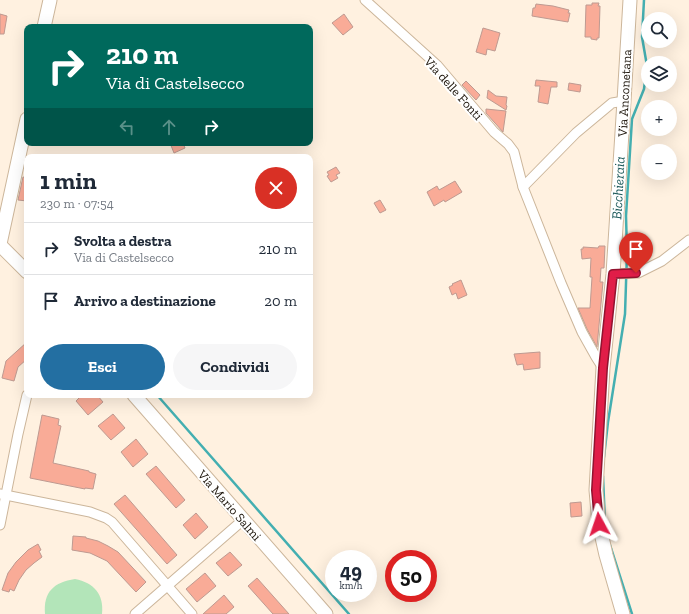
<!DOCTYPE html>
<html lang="it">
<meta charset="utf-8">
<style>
body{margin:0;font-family:"Zilla Slab",serif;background:#f6f6f7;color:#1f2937;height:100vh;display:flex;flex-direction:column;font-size:15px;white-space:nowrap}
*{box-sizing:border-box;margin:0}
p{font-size:13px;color:#747a83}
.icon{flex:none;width:22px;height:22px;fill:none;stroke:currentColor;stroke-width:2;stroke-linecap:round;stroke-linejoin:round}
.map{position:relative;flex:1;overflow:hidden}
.drawer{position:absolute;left:24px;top:154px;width:289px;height:244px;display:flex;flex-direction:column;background:#fff;border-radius:8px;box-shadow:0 4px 16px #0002}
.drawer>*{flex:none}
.hud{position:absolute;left:24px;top:24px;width:289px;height:122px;border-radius:8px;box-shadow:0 4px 16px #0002;background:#00695c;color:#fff;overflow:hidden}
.fabs{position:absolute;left:641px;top:12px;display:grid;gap:8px}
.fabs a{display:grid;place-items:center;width:36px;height:36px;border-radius:50%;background:#fff;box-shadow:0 4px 16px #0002;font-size:20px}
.speed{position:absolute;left:325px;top:550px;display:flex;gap:8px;font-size:20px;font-weight:700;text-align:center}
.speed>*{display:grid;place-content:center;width:52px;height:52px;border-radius:50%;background:#fff;box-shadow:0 4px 16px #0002;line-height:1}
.speed small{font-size:10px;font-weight:400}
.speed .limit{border:6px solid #d22;background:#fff;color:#111}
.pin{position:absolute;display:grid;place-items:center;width:34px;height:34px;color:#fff;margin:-41px -17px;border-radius:50% 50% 50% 0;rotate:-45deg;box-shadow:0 0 4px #0007}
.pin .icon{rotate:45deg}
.me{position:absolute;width:44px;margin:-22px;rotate:355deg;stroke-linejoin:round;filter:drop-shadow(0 0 3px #0008)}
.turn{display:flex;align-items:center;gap:14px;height:84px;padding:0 16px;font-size:18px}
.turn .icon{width:52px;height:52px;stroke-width:2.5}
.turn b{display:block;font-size:28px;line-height:34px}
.lanes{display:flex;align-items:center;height:38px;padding:0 16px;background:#0003;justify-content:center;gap:20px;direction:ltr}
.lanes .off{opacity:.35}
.round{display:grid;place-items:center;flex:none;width:42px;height:42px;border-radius:21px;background:#f6f6f7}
.summary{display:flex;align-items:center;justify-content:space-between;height:68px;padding:0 16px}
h1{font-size:24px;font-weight:800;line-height:30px}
.primary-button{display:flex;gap:8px;margin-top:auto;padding:8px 16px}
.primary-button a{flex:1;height:46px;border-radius:24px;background:#236fa2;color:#fff;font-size:16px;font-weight:800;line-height:46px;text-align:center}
.primary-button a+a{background:#f6f6f7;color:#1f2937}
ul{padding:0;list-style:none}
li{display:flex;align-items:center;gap:12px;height:52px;padding:0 16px;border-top:1px solid #e0e1e3}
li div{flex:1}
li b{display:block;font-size:15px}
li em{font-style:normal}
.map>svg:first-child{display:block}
</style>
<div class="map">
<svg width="689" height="614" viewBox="0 0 689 614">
<rect width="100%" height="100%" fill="#fff1e0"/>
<!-- green -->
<path fill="#b3e5b9" d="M75 579C94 583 104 594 102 614H45C43 592 54 582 75 579Z"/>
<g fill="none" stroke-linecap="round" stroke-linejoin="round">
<!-- stream -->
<g stroke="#44afb1" stroke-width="2.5">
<path d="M157 395 349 614"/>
<path d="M604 457 608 422 625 314 627 253 626 216 632 119 644 89 647 66 642 37 644 0"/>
<path d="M603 476 605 523"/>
<path d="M610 545 632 614"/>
</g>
</g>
<!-- building -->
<g fill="#f9ab97" stroke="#be9a91">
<path d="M592 3H599L598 6H600L599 38H597V40L591 39V37H585L586 5H592Z"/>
<path d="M536 4 553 6 569 10 568 13H570L568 22 532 16 533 8H535Z"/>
<path d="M0 14 7 16 4 34H0Z"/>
<path d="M344 14 353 27 343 35 332 23Z"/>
<path d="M483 28 500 33 495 51 487 49 486 55 476 52Z"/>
<path d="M536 80 557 82V87H551L548 104 538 102 540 86H535Z"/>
<path d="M466 81 480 95 476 100 462 85Z"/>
<path d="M569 83 581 85 580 92 568 90Z"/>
<path d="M488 90 496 96 507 97 506 105 507 106 506 110 487 98Z"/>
<path d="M486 109 506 111 503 132 486 113Z"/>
<path d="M170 143H183L185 148 174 153Z"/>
<path d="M336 167 340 173 336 175 338 178 331 182 327 176 329 175 327 172Z"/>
<path d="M23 177 27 178V201L18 200Z"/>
<path d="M455 181 462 192 445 202 444 200 434 206 427 192 437 186 439 190Z"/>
<path d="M380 200 386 210 380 213 374 203Z"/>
<path d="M599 246H605L604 268H601L600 282H603L597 347 587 329 578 308H590L592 277H590L591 258 582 259 581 249H583V247L598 248Z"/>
<path d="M461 280 467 295 458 299 456 293 452 295 449 287 453 285 452 284Z"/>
<path d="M27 342V359L18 367 14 381 2 378 6 361Z"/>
<path d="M540 352V368L524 370 523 364 517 365 514 354Z"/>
<path d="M82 395H97L103 402 88 415 76 401Z"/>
<path d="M113 414 125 428 111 440 98 426Z"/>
<path d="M42 415 59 419 58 425 61 426 53 463 89 471V472L96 474 93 489 85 488V489L30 478Z"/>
<path d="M136 439 148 454 133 467 121 452Z"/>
<path d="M156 466 185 500 176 508 146 474Z"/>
<path d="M125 495 177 555 167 564 114 504Z"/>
<path d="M581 502 582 516 571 517 570 503Z"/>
<path d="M196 513 208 527 195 539 183 525Z"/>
<path d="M73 536 86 537V538L98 541 108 546 118 552 146 582 136 592 107 561 90 553 72 550Z"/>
<path d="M38 544 41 550 39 551 42 557 34 563 26 570 19 580 14 591 10 589 9 592 2 590 8 573 16 562 28 550Z"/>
<path d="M230 552 242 565 228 576 216 563Z"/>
<path d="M205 573 216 586 197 602 186 589Z"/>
<path d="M257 578 289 614H273L248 586Z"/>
<path d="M224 595 234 607 226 614H203Z"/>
</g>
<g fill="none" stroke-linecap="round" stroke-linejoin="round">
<defs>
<g id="street">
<path d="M365 0 437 65 494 132 508 144 514 152 523 187 561 283 582 332 596 357 603 368"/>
<path d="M523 187 576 133 612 103 624 101"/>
<path d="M613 274 638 273 662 261 689 240"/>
<path d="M0 494 90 512 106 518 112 522 192 614"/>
<path d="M0 525 18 434 27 395"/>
<path d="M135 614 243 520"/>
</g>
<g id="secondary">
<path d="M44 27 50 0"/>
<path d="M0 244 27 119"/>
<path d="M0 245 27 272"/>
<path d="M134 395 326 614"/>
<path d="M623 614 606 555 599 524 596 490 603 368 613 274 624 101 630 0"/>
</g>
</defs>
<!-- street casing -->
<use href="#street" stroke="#ccb69b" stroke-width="11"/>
<!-- secondary casing -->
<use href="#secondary" stroke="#ccb69b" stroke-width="15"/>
<!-- street -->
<use href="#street" stroke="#fff" stroke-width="9"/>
<!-- secondary -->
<use href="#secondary" stroke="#fff" stroke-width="13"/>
</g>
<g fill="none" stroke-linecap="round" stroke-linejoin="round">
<defs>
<path id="route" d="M599 524 596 490 603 368 613 274 636 273"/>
</defs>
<!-- route casing -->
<use href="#route" stroke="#92132f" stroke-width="10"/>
<!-- route -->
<use href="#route" stroke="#e11d48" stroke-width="7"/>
</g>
<g text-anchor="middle" stroke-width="4" stroke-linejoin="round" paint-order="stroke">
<!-- street labels -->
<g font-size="13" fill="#1c140a" stroke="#fff">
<text transform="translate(454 88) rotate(48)" y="5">Via delle Fonti</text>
<text transform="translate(624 93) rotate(-87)" y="5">Via Anconetana</text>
<text transform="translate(230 505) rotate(49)" y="5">Via Mario Salmi</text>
</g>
<!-- water labels -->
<g font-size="14" font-style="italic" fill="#1e5a5b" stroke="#fff">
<text transform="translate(618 188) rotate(-87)" y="5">Bicchieraia</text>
</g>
</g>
</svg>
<div class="fabs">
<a><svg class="icon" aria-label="search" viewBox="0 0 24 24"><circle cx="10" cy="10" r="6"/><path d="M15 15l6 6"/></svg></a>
<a><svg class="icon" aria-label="layers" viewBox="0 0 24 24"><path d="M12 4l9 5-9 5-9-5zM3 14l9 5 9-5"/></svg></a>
<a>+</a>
<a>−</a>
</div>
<div class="speed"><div>49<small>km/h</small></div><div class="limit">50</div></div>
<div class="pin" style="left:636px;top:273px;background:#d93025"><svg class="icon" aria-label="arrive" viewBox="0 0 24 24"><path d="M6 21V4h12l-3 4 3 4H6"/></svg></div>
<svg class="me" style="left:599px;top:524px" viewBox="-20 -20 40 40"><path d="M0-17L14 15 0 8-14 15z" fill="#e11d48" stroke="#fff" stroke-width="4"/></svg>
<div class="hud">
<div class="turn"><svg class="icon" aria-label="right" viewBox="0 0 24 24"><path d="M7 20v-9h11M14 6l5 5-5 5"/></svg><div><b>210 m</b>Via di Castelsecco</div></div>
<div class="lanes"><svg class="icon off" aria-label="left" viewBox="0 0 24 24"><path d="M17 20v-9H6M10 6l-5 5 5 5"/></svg><svg class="icon off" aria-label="ahead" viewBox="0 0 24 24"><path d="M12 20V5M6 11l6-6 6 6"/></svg><svg class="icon" aria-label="right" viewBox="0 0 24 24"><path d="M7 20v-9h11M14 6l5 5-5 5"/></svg></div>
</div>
<section class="drawer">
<div class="summary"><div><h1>1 min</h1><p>230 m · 07:54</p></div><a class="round" style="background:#d93025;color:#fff"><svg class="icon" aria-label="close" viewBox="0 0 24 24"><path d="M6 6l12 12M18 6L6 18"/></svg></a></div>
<ul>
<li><svg class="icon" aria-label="right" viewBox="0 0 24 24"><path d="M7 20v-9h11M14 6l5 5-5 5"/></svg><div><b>Svolta a destra</b><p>Via di Castelsecco</p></div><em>210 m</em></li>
<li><svg class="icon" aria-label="arrive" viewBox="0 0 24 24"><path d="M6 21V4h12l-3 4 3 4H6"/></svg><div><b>Arrivo a destinazione</b></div><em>20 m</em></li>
</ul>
<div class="primary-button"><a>Esci</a><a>Condividi</a></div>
</section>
</div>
